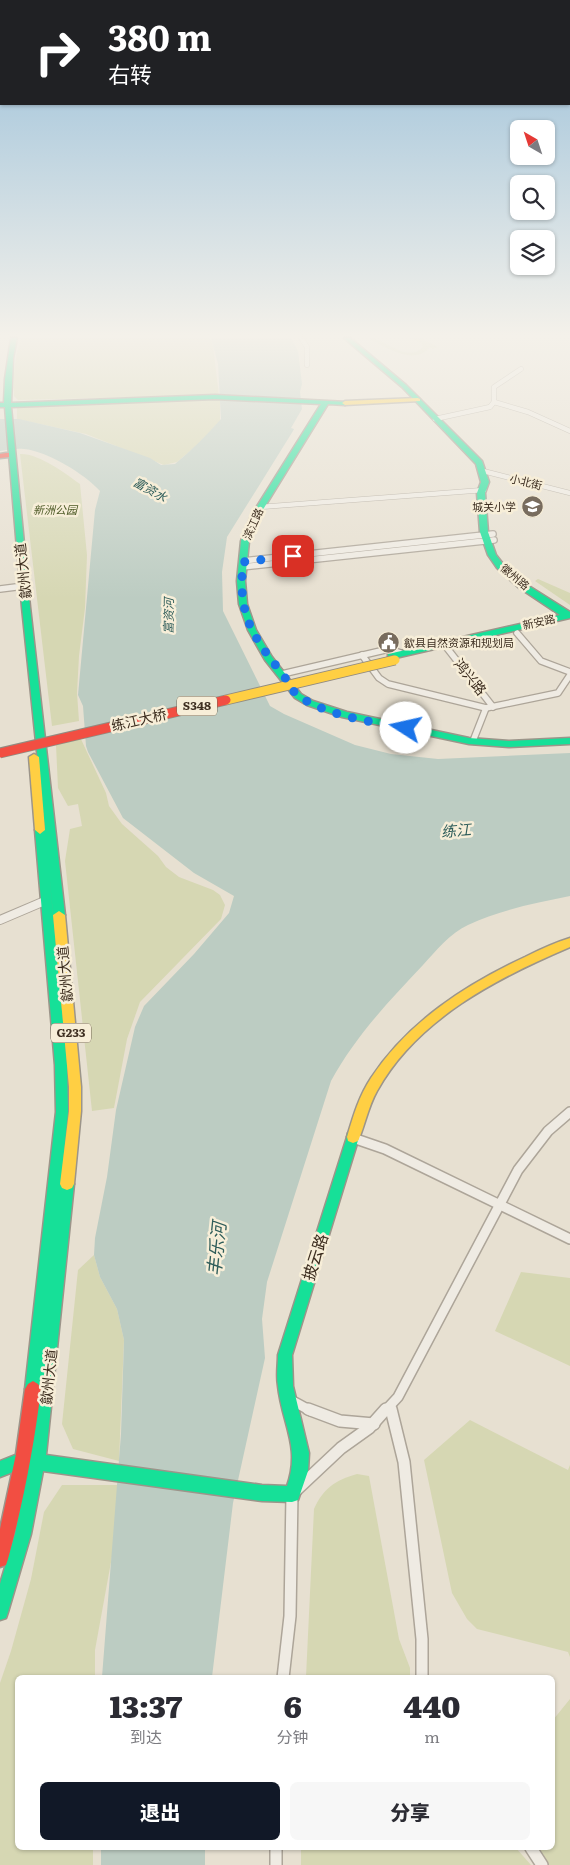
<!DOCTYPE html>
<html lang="zh">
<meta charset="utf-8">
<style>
body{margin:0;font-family:Literata,"Noto Sans SC",serif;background:#f7f7f7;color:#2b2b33;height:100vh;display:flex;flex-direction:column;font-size:19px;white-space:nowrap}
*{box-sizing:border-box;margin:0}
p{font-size:16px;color:#7c7c81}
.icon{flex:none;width:28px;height:28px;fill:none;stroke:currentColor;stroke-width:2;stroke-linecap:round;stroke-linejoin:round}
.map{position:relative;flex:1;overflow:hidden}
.sheet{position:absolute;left:15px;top:1675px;width:540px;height:175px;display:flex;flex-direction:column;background:#fff;border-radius:8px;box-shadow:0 1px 4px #0004}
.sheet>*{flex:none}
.hud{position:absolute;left:0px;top:0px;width:570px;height:105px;box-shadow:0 1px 4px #0004;background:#202124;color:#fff;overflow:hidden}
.needle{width:32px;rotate:321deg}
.buttons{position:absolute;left:510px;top:120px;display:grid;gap:10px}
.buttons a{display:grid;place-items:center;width:45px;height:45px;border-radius:8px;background:#fff;box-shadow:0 1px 4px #0004;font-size:25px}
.pin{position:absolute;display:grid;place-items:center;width:42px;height:42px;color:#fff;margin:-21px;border-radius:10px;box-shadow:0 2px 8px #0006}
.me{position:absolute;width:55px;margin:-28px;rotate:280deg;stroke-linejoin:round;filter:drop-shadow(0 0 4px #0008)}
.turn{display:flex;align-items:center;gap:18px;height:105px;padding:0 25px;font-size:22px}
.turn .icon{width:65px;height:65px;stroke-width:2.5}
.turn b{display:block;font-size:35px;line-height:42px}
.eta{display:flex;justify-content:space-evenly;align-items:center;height:85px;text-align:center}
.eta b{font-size:30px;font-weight:800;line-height:35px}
.action{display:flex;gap:10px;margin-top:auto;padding:10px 25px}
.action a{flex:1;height:58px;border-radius:8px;background:#111827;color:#fff;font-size:20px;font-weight:800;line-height:58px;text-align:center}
.action a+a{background:#f7f7f7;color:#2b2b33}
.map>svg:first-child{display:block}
</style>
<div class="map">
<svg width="570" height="1865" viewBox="0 0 570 1865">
<rect width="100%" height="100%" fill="#e7e0d1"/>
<!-- green -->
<g fill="#d6d7b3">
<path d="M22 338H210L213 347 219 395 18 400 14 396C13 375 14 358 22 338Z"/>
<path d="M368 338C386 338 406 364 423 347L421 343 410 338H420L438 347 433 349 430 347C414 367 384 346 368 338Z"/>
<path d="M220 398V421L203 440 177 462 164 465 86 434 17 419V408L19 406Z"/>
<path d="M20 454C38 453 65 473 80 484L87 555 85 608 79 656 77 693 79 721 52 726Z"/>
<path d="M538 579 570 593V605L535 581Z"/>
<path d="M80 737 106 793 109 806 122 824 158 856 166 867 179 877 213 890 220 895 225 905 221 919 140 1002 127 1039 114 1108 92 1111 65 861 70 829 82 826 78 804 68 806 58 788 56 745Z"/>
<path d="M94 1255 100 1277 117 1309 124 1340 119 1461 73 1449 62 1424 78 1270Z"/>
<path d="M521 1272 570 1278V1366L495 1331Z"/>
<path d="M470 1420 568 1470 570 1465V1657L568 1652 477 1629 467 1619 452 1593 424 1460Z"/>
<path d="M357 1474 369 1476 399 1639 410 1668V1677H306L314 1509C323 1489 335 1480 357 1474Z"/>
<path d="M62 1485H125L95 1650V1677L18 1678V1848H93V1865H0V1683L11 1651 31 1579 44 1512Z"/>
<path d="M570 1699V1865H549L536 1848H552L553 1720Z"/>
<path d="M301 1848H516L531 1865H301Z"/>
</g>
<!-- water -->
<g fill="#bcccc2">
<path d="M211 338H291L298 351 302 384 300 392 302 409 291 428 294 429 293 431 227 537 222 572 223 611 270 706 284 714 355 745 391 754 438 759 570 753V896C535 903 500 910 468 925 450 933 436 951 423 965 388 1002 355 1037 331 1081L267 1282 262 1319 265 1358 233 1503 212 1677H102L121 1434 124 1340 117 1309 100 1277 94 1255 95 1238 107 1177 116 1110 135 1027 144 1006 194 954 229 913 234 896 194 873 123 818 88 752 86 746 83 706 78 695 95 510 100 491C85 474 47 451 24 449 16 448 8 450 0 451V419H19L80 433 150 458 161 465 175 464C192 450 207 435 221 419L218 364Z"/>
<rect x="101" y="1848" width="104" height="17"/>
</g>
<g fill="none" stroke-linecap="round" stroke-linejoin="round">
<defs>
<g id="street-far4">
<path d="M301 338 307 347V365"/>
<path d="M494 402 528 412 570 431"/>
<path d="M435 419 490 407 494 402V387L521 369"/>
<path d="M483 471 570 493"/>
<path d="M260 507 484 490"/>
</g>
<g id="street-far3">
<path d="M243 561 493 534"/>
<path d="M242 567 494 540"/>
<path d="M0 589 16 587"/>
<path d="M517 633 541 661 570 672"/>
<path d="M447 648 493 707"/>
<path d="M362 655 379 678 388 684 486 708 558 693 570 675"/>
<path d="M282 674 389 649 401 653"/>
<path d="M473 741 486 708"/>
</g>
<path id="street-far2" d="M0 920 47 900"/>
<g id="street-far1">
<path d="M353 1138 385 1149 570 1239"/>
<path d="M289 1399 311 1411"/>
<path d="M390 1407 391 1411"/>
<path d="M385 1411 398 1397 518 1170 548 1131 570 1112"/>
</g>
<g id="street">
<path d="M308 1409 340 1421 374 1424"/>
<path d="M391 1409 404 1462 422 1639V1678"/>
<path d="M283 1678 290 1616 292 1494 341 1448 369 1428 386 1409"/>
<path d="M276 1848V1865"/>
<path d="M531 1848 542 1865"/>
</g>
<g id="fast">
<path d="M11 338H17L13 358 11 403 215 395 347 402 348 403 345 405 328 404 259 516 249 541 245 581 247 604 256 630 272 657 301 694 313 701 347 712 469 738 509 741 570 738V744L509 747 469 744 342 717 307 705 295 698 265 660 248 630 239 604 237 581 241 541 251 516 321 404 215 399 11 407 30 607 65 915 59 919 53 915 49 871 67 1065 68 1112 61 1182 67 1178 72 1180 74 1184 46 1455 262 1485 287 1486C301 1447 282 1424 278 1386 276 1376 278 1365 278 1355L347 1137 348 1133 353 1131 358 1133 359 1137 292 1355 293 1386 309 1453 308 1471 298 1500 292 1502 262 1501 43 1471 31 1534 8 1612 6 1618 0 1620V1584L15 1534 28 1469 23 1468 0 1477V1461L23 1452 31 1453 38 1394 33 1397 28 1394 25 1389 56 1112 55 1065 35 830 40 826 45 829 22 607 5 407H0V403H4L5 379Z"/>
<path d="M344 338H350L406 385 482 461 489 482 485 493 488 532 496 555 503 564 524 583 570 612V618L391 659 388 658V654L560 615 518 587 497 568 488 555 480 532 477 493 481 482 476 464 402 387Z"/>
</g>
<g id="slow">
<path d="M418 398 420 399V401L345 405 342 403 345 401Z"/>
<path d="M34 754 39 757 45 830 40 834 35 830 29 757Z"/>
<path d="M59 911 65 915 81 1087V1111L74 1184 72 1188 67 1190 62 1188 60 1184 69 1111V1087L53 915Z"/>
<path d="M570 938V947C497 978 417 1019 377 1091 368 1107 365 1125 358 1141L353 1143 348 1141 347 1137C353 1117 359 1096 371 1078 408 1022 465 985 525 957 539 950 554 943 570 938Z"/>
</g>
<g id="jam">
<path d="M6 453H9V457L0 458V454Z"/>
<path d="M33 1381 38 1384 41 1389C34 1447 23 1503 8 1559L6 1565 0 1567V1529L16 1454 25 1389 28 1384Z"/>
</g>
</defs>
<!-- street-far4 casing -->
<use href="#street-far4" stroke="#ada599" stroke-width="5.5"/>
<!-- street-far3 casing -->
<use href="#street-far3" stroke="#ada599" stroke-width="8"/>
<!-- street-far2 casing -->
<use href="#street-far2" stroke="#ada599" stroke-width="10"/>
<!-- street-far1 casing -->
<use href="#street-far1" stroke="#ada599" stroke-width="12"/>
<!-- street casing -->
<use href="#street" stroke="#ada599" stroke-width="14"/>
<!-- fast casing -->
<use href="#fast" stroke="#9c958a" stroke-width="3"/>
<!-- slow casing -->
<use href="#slow" stroke="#9c958a" stroke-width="3"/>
<!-- jam casing -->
<use href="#jam" stroke="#9c958a" stroke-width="3"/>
<!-- street-far4 -->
<use href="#street-far4" stroke="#efebe3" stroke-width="4.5"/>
<!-- street-far3 -->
<use href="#street-far3" stroke="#efebe3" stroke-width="5.5"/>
<!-- street-far2 -->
<use href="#street-far2" stroke="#efebe3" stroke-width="8"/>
<!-- street-far1 -->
<use href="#street-far1" stroke="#efebe3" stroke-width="9"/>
<!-- street -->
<use href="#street" stroke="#efebe3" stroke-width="11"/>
<!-- fast -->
<use href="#fast" fill="#16e098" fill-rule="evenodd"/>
<!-- slow -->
<use href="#slow" fill="#ffcf43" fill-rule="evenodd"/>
<!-- jam -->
<use href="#jam" fill="#f24e42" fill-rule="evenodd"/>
<defs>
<path id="slow-bridge" d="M226 700 395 660"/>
<path id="jam-bridge" d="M0 753 226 700"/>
</defs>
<!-- slow-bridge casing -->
<use href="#slow-bridge" stroke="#928b80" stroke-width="11" stroke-linecap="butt"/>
<!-- jam-bridge casing -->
<use href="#jam-bridge" stroke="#928b80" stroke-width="11" stroke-linecap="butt"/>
<!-- slow-bridge -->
<use href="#slow-bridge" stroke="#ffcf43" stroke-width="9"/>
<!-- jam-bridge -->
<use href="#jam-bridge" stroke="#f24e42" stroke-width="9"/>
</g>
<!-- sky -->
<linearGradient id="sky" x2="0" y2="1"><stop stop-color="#96bed9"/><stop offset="0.56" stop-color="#f4f1ea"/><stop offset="1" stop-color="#f4f1ea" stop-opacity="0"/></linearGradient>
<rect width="570" height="599" fill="url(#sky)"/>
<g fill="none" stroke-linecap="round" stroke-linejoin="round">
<!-- route -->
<path stroke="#1a73e8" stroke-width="9" stroke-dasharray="0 16.2" d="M293 556 243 562C238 613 250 634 282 673 289 683 292 693 303 699 333 717 373 722 406 728"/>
</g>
<!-- icons -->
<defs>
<symbol id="school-disc" viewBox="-11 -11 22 22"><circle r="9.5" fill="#786c5e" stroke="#f7eed8"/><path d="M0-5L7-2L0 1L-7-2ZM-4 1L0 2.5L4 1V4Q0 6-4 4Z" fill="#fff"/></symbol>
<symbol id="civic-disc" viewBox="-11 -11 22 22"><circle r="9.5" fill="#786c5e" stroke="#f7eed8"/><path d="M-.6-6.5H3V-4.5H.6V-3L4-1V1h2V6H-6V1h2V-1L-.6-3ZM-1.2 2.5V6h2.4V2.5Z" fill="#fff"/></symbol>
</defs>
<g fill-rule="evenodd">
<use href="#school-disc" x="520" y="494" width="25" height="25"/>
<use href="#civic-disc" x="376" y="630" width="25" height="25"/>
</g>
<g text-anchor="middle" stroke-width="5" stroke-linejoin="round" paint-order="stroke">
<!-- far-street labels -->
<g font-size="11" fill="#3d2e20" stroke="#f7eed8">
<text transform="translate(526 482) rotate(14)" y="4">小北街</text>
<text transform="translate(253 524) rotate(-66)" y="4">滨江路</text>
<text transform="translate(515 577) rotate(40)" y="4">徽州路</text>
<text transform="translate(539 622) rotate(-13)" y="4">新安路</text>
</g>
<!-- far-poi labels -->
<g font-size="11" fill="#3d2e20" stroke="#f7eed8" text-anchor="end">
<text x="516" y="511">城关小学</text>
<text x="404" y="647" text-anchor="start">歙县自然资源和规划局</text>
</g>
<!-- far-park labels -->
<g font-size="11" font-style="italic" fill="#4d5a26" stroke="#f7eed8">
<text x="55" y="514">新洲公园</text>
</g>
<!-- far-water labels -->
<g font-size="12" font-style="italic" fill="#2f5d5a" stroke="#f7eed8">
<text transform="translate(150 490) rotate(29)" y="4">富资水</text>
<text transform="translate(169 616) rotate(-89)" y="4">富资河</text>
</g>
<!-- shield labels -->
<g fill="#f7eed8" stroke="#756857" stroke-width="1">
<rect x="177" y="696.5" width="40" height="19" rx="4"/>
<rect x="51" y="1023.5" width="40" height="19" rx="4"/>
</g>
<g font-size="12" font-weight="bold" fill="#3d2e20">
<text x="197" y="710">S348</text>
<text x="71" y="1037">G233</text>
</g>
<!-- street labels -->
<g font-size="14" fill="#3d2e20" stroke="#f7eed8">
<text transform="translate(23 571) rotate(-96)" y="5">歙州大道</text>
<text transform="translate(470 677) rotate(51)" y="5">鸿兴路</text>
<text transform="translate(139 720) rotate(-13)" y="5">练江大桥</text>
<text transform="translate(65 974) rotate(-95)" y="5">歙州大道</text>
<text transform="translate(49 1377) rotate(-84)" y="5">歙州大道</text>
</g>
<!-- water labels -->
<g font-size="15" font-style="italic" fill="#2f5d5a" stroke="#f7eed8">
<text transform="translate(456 831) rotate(-5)" y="5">练江</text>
</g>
<!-- near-street labels -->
<g font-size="16" fill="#3d2e20" stroke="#f7eed8">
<text transform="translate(315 1257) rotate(-72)" y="6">披云路</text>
</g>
<!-- near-water labels -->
<g font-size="18" font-style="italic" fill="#2f5d5a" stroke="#f7eed8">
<text transform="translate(217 1249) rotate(-84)" y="6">丰乐河</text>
</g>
</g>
</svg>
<div class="buttons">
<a><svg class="needle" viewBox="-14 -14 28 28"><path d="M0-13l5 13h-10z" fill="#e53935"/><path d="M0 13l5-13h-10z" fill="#7c7c81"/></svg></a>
<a><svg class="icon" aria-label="search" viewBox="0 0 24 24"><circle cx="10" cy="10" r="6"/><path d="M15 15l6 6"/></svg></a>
<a><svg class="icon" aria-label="layers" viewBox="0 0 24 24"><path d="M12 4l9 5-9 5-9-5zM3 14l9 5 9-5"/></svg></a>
</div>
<div class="pin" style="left:293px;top:556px;background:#d93025"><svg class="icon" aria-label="arrive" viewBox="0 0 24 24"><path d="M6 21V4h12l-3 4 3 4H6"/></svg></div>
<svg class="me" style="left:406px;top:728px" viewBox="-20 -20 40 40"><circle r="19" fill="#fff"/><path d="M0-13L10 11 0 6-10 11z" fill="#1a73e8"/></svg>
<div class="hud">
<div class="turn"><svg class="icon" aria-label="right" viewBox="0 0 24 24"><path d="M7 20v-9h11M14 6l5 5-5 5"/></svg><div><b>380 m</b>右转</div></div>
</div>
<section class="sheet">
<div class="eta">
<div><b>13:37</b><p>到达</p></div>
<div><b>6</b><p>分钟</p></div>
<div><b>440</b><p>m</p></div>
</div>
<div class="action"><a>退出</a><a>分享</a></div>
</section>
</div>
